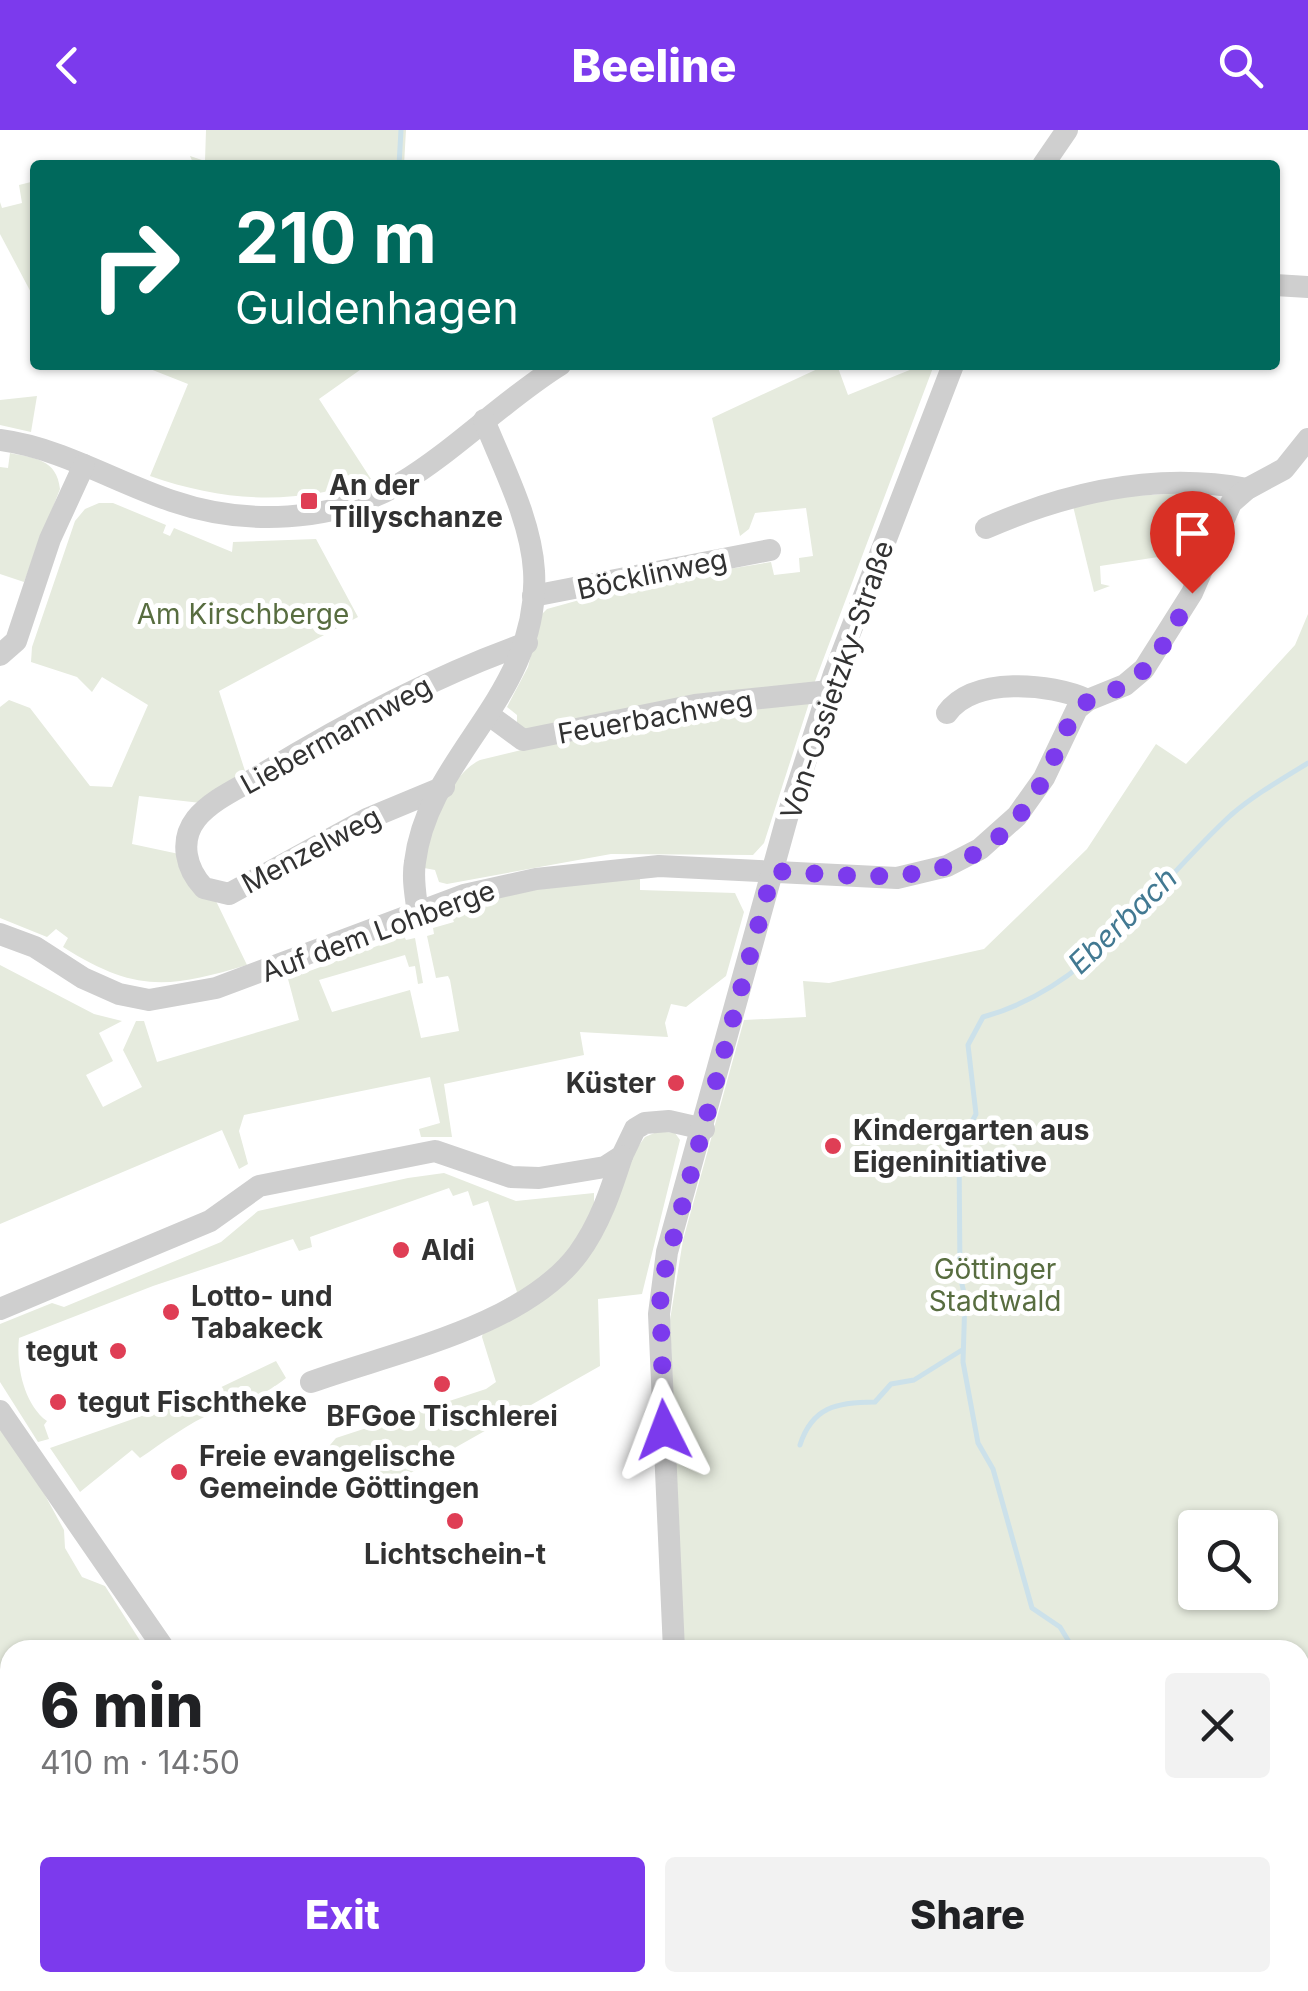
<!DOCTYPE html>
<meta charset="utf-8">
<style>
body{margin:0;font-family:Inter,sans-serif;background:#f2f2f2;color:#202124;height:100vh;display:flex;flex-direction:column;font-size:38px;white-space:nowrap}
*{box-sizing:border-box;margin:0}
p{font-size:32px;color:#757577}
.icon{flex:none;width:55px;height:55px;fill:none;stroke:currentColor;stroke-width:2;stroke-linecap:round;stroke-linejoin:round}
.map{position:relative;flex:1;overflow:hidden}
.details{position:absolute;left:0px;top:1510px;width:1310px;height:352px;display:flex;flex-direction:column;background:#fff;border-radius:30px 30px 0 0;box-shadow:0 2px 8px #0004}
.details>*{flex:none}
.hud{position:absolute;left:30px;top:30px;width:1250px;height:210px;border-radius:10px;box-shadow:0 2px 8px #0004;background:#00695c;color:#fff;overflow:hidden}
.controls{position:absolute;left:1178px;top:1380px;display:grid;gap:20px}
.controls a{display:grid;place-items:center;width:100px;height:100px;border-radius:10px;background:#fff;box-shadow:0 2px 8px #0004;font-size:50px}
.pin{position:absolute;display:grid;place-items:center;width:85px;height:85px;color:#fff;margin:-102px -42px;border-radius:50% 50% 50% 0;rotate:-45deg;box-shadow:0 0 10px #0007}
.pin .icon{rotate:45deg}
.me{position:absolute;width:110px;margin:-55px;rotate:357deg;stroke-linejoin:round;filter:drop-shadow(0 0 8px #0008)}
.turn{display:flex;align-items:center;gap:35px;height:210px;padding:0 40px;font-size:45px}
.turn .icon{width:130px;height:130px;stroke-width:2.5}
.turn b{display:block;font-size:70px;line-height:85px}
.round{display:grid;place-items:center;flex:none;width:105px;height:105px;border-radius:10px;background:#f2f2f2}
.headline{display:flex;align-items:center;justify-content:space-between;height:170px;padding:0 40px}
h1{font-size:60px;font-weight:800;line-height:75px}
.cta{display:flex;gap:20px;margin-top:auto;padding:20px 40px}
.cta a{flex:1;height:115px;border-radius:10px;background:#7c3aed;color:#fff;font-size:40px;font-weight:800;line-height:115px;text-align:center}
.cta a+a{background:#f2f2f2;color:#202124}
header{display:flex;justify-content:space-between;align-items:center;height:130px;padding:0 40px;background:#7c3aed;color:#fff;font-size:45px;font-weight:800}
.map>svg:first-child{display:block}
</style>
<header><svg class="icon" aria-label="back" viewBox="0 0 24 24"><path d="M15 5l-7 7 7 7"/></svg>Beeline<svg class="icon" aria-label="search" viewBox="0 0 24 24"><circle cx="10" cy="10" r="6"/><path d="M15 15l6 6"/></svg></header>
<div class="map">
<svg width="1308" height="1861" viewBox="0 0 1308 1861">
<rect width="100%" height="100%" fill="#fff"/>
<!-- green -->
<g fill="#e6ebde" fill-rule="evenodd">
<path d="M206 0H406L404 35H194L190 26 205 31Z"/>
<path d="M35 51V170L0 104V72L2 78 22 73 19 55Z"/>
<path d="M140 235H367L319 269 371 349C296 376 224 372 150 346L188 254Z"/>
<path d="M826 235H837L848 265 922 235H934L814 554 527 603 517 595V585L507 577 528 537 541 485 547 479 637 454 771 432 774 445 800 442 799 428 813 426 806 378 755 383 749 399 740 406 712 288Z"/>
<path d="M37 266 31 302 0 295V270Z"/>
<path d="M10 323C34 328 57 329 60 359L24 452 0 444V337L8 338Z"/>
<path d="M1202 362 1210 368 1212 383 1197 421 1100 436 1101 454 1110 456 1094 462 1073 376 1116 367Z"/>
<path d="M99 373H113L166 395 163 403 170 406 174 398 232 422 233 412 316 409 358 487 219 561 246 644 201 673 139 666 132 714 179 724 216 771 247 835C168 859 134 862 63 817L68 808 56 799 47 807 0 788V577L9 570 30 578 90 656 112 657 148 575 102 547 92 562 77 547 31 532 32 517 75 391 85 379Z"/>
<path d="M1308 484V1861H729L726 1853 1300 1852V1520H684L670 1190 683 1110 744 890 806 887 803 851 829 853 984 819 1087 719 1156 614 1186 634 1295 515ZM1195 1398H1260V1462H1195Z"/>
<path d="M810 570 764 713 753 725 611 724 447 754 439 752 435 740 424 738C428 704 447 646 480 630L628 594Z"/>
<path d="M640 744V760L735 763 744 782 726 846 686 877 671 874 665 893 668 907 580 902 584 925 444 954 452 1007H421L419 999 440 993 430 947 244 985 239 1001 248 1034 239 1039 222 1000 0 1094V835L94 884 122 891 99 903 113 931 86 945 103 977 142 957 123 920 136 891H144L157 932 299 890 288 849 404 806 406 810 415 808 423 853 418 854 415 836 409 837 405 825 319 850 332 882 410 860 421 908 459 901 450 850 448 846 436 848 427 806 434 804 433 798 454 792 449 780 537 757Z"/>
<path d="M659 1001 675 1003 680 1010 642 1164 598 1169 600 1236 389 1355 369 1325 325 1321 336 1308 486 1259 496 1252 482 1207 488 1180 517 1162 488 1071 473 1076 468 1061 453 1066 449 1058 310 1107 312 1117 299 1121 293 1109 153 1156 19 1208C16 1236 24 1274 47 1291L44 1295 49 1309 38 1312 0 1252V1194L52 1173 64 1177 221 1112 258 1081 408 1048 444 1043 516 1071 594 1063V1077L645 1007Z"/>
<path d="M276 1231 286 1248C260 1269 244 1270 215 1282 188 1293 164 1312 140 1328L132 1320 80 1362 50 1318 213 1261Z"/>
<path d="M0 1294 40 1356 64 1400 65 1418 82 1447 105 1456 146 1520H10V1720L0 1736Z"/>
</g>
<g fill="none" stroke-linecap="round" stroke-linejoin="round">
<!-- stream -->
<g stroke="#cce1ea" stroke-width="5">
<path d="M399 35 401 0"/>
<path d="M800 1315C812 1277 837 1272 875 1272L891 1254 914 1250 962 1220"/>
<path d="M1074 1520 1060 1497 1032 1478 993 1339 978 1313 963 1232 965 1167 960 1146 959 1016 976 984 968 915 983 887C1093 857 1152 757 1231 685 1254 665 1282 649 1308 633"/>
<path d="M1157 1852 1158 1861"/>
</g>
<!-- street -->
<g stroke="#cfcfcf" stroke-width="22">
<path d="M1043 35 1067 0"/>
<path d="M1275 155 1308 157"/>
<path d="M0 310C61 318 115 352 172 371 245 396 333 393 401 353 457 319 504 270 560 235"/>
<path d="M986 398C1068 362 1158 342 1247 359"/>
<path d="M533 466 770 420"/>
<path d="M0 525 16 511 50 409 84 335"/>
<path d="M947 583C974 546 1050 553 1088 570"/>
<path d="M489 585 523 610 695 575 829 561"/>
<path d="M444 657 367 689 229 764 204 758C186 739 179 711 196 689 211 670 239 658 259 646 344 594 433 546 527 513"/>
<path d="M418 784C416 767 412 749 415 732 428 624 541 566 534 441 531 390 503 337 484 290"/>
<path d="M0 804 35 817 83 848 119 864 149 870 216 858 464 765 536 749 659 736 897 748 947 736 980 719 1017 686 1044 648 1077 579 1088 570 1125 555 1144 539 1192 463 1231 373 1247 359 1284 339 1308 309"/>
<path d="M0 1179 210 1091 259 1056 435 1021 511 1047 539 1048 605 1037 622 1026 635 999 645 993 669 991 704 999"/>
<path d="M311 1252C394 1222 523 1197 578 1124 600 1094 611 1060 622 1026"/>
<path d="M0 1281 165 1520"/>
<path d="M674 1520 659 1184 667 1122 787 688 834 544 953 235"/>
<path d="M376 1852 382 1861"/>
<path d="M715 1852 718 1861"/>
<path d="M28 1861 32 1852"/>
<path d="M268 1861 274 1852"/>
</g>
</g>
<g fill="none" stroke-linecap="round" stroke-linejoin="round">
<!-- route -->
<path stroke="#7c3aed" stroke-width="18" stroke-dasharray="0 32.4" d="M664 1300 660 1158 773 741C887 747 978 767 1044 649 1056 626 1064 601 1077 579 1092 566 1110 564 1127 554 1158 534 1175 494 1192 463"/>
</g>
<!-- markers -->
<g fill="#df3e55" stroke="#fff" stroke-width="4">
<rect x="299" y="361" width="20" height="20" rx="5"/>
<circle cx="676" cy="953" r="10"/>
<circle cx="833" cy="1016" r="10"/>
<circle cx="401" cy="1120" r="10"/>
<circle cx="171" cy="1182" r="10"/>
<circle cx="118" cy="1221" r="10"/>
<circle cx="442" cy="1254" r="10"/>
<circle cx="58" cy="1272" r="10"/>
<circle cx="179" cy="1342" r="10"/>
<circle cx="455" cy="1391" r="10"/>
</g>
<g text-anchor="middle" stroke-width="10" stroke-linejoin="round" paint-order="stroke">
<!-- poi labels -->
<g font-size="28" font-weight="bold" fill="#323232" stroke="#fff" text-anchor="start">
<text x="329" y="365">An der<tspan x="329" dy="32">Tillyschanze</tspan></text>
<text x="656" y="963" text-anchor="end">Küster</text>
<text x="853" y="1010">Kindergarten aus<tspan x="853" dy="32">Eigeninitiative</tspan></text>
<text x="421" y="1130">Aldi</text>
<text x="191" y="1176">Lotto- und<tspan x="191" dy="32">Tabakeck</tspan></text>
<text x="98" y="1231" text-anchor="end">tegut</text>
<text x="78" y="1282">tegut Fischtheke</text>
<text x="442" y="1296" text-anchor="middle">BFGoe Tischlerei</text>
<text x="199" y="1336">Freie evangelische<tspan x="199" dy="32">Gemeinde Göttingen</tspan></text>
<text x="455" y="1434" text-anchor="middle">Lichtschein-t</text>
</g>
<!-- street labels -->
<g font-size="28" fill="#323232" stroke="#fff">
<text transform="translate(652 444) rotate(-12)" y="10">Böcklinweg</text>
<text transform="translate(837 550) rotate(-71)" y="10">Von-Ossietzky-Straße</text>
<text transform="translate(655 587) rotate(-10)" y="10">Feuerbachweg</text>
<text transform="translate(336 605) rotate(-29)" y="10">Liebermannweg</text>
<text transform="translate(311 720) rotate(-28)" y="10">Menzelweg</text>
<text transform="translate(378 801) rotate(-20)" y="10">Auf dem Lohberge</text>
</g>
<!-- park labels -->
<g font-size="28" fill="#586d40" stroke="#fff">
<text x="243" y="494">Am Kirschberge</text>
<text x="995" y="1149">Göttinger<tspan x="995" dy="32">Stadtwald</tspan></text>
</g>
<!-- water labels -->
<g font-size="30" font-style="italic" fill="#427992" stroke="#fff">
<text transform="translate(1123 791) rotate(-44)" y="10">Eberbach</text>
</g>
</g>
</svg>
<div class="controls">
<a><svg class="icon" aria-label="search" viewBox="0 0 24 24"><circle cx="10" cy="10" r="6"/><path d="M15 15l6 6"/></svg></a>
</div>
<div class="pin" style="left:1192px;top:463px;background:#d93025"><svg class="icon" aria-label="arrive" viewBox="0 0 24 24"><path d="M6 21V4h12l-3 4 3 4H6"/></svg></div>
<svg class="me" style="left:664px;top:1300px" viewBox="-20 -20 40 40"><path d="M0-17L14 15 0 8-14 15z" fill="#7c3aed" stroke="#fff" stroke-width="4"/></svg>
<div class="hud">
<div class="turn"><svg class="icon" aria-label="right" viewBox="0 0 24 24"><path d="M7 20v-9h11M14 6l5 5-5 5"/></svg><div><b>210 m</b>Guldenhagen</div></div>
</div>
<section class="details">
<div class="headline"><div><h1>6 min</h1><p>410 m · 14:50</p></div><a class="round"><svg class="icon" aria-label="close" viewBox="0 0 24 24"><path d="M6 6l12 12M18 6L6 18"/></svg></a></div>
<div class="cta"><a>Exit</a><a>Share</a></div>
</section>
</div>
